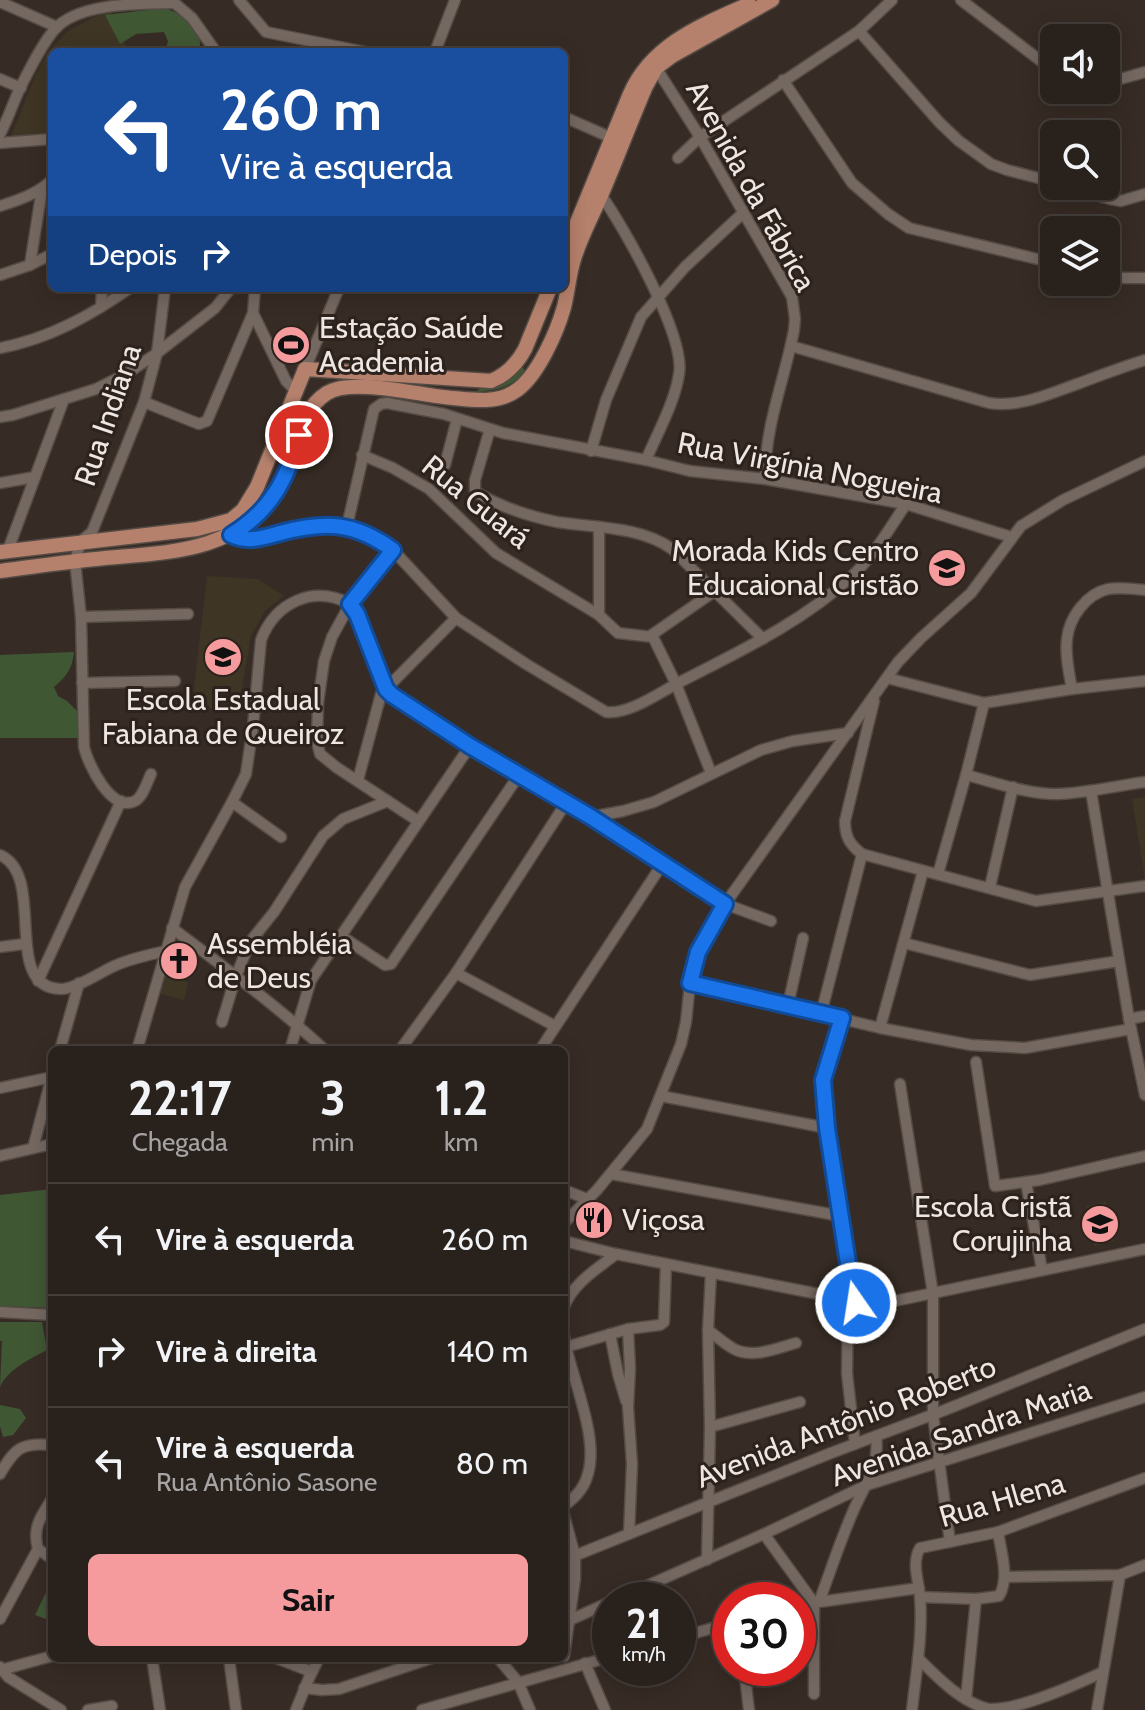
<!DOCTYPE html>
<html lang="pt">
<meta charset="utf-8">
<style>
body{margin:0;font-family:Cabin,sans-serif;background:#352e29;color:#f1f3f6;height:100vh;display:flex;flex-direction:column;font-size:30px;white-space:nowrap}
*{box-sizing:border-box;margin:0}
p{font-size:26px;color:#a5a3a3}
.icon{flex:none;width:44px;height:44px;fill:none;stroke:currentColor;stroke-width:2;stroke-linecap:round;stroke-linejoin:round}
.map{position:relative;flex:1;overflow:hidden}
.details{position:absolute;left:48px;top:1046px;width:520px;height:616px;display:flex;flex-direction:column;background:#29211c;border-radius:12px;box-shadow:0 4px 20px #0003,0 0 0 2px #453e3b}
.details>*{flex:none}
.guide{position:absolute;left:48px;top:48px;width:520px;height:244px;border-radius:12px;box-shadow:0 4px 20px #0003,0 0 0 2px #453e3b;background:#1a4fa0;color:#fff;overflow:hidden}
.fabs{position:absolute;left:1040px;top:24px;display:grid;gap:16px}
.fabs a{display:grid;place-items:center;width:80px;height:80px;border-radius:12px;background:#29211c;box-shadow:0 4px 20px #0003,0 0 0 2px #453e3b;font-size:40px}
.speed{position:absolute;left:592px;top:1582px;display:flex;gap:16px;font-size:40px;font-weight:700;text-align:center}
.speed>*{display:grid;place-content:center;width:104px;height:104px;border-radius:50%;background:#29211c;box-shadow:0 4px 20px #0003,0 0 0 2px #453e3b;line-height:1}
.speed small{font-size:20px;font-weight:400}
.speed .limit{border:12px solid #d22;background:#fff;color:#111}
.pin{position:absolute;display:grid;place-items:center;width:68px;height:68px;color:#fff;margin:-34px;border:4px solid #fff;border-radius:50%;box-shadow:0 2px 8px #0007}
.me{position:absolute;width:88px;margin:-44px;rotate:347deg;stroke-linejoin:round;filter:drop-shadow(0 0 6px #0008)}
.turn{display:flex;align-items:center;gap:28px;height:168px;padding:0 40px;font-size:36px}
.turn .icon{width:104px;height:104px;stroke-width:2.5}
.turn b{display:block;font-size:56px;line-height:68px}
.then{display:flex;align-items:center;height:76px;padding:0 40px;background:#0003;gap:16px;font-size:30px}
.eta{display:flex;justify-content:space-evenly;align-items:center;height:136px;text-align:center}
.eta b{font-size:48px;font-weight:700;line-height:56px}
.button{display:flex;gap:16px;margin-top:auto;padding:16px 40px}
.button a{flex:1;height:92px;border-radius:12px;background:#f59b9d;color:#111;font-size:32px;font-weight:700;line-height:92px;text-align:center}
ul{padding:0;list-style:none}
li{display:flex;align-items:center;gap:24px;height:112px;padding:0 40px;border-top:2px solid #453e3b}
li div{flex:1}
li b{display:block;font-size:30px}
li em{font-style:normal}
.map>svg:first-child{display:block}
</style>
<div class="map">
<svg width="1145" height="1710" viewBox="0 0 1145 1710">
<rect width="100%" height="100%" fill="#372c25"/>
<!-- education -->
<g fill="#3e3524">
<path d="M111 11 129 52H52V134L11 136 33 81 47 53 67 32 94 17Z"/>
<path d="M934 553 965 576 960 583 929 561Z"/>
<path d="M207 576 258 579 284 596 265 611 251 636 238 712 192 706Z"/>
<path d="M1145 797V879L1132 799Z"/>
<path d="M167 969 188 983 184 1000 160 994Z"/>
<path d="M1106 1202 1114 1241 1094 1246 1086 1206Z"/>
</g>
<!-- green -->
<g fill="#405734">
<path d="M165 8C189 19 202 22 200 52H165L168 41 164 32 136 34 120 44 105 15Z"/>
<path d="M523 367 525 373C508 388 499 390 476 392 484 384 491 387 501 383 510 380 517 373 523 367Z"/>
<path d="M74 652C72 669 67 676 54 687L58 696 67 701 78 712V738H0V655Z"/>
<path d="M52 1189V1308L0 1306V1195Z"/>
<path d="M0 1322H42L47 1350C30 1359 8 1369 0 1387L2 1341H0Z"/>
<path d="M0 1405 20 1409 26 1418 13 1435 3 1437 0 1426Z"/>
<path d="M52 1580V1619L51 1621 35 1615Z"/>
</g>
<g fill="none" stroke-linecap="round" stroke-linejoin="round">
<defs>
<g id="minor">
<path d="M171 0 192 18 216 52"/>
<path d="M239 0 266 32 365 52"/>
<path d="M961 0 1054 71"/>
<path d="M0 2 57 27"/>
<path d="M859 31 939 122 959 141 991 164 1007 170 1054 182"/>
<path d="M435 52 455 0"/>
<path d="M653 63 700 137 792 297 795 319 794 330C784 382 765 425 765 479"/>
<path d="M0 79 21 88"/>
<path d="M783 80 852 183 888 214 909 228 1054 263"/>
<path d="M1106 83 1145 72"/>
<path d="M564 117 612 138"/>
<path d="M0 134C8 119 13 103 20 88 30 69 41 45 55 29 79 2 141 4 174 3"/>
<path d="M0 143 52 139"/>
<path d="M678 158 700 137 859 31 892 0"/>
<path d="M1065 186 1110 199 1121 201 1145 194"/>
<path d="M601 195C624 227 686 337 679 374 675 402 657 434 646 460"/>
<path d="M0 206C19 200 37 194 52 180"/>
<path d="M30 265 42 189"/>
<path d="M1106 274 1123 278H1145"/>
<path d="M0 275 30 265 52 254"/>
<path d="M255 288 253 313 286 381 296 391"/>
<path d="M101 307 102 288"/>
<path d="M791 346 989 403C1020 408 1051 393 1080 383 1101 375 1123 367 1145 360"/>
<path d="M0 348C48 339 90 316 130 288"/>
<path d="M305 369 339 288"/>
<path d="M144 402 199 424 207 421 253 313"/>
<path d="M0 417 13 415 96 389 128 373 157 353 215 308 231 288"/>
<path d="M490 429 475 480V492C501 507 527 516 557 522 594 528 640 526 672 549L763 639"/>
<path d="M591 451 606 400 641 317 685 267 743 213"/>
<path d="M362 455 393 468 429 489 496 553 599 615 618 633 653 637 676 684 711 773"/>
<path d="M445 465 457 419"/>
<path d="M0 483 35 477"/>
<path d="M347 526 374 409 381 404 387 403 444 414 503 433 646 460 690 471 765 479 906 504 1011 537"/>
<path d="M599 527V615"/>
<path d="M226 530 231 535 245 540 255 539 302 528 334 525 347 526 379 540 393 550 456 618 526 664 606 712C628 715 659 693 678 683 738 652 801 623 851 577 873 557 889 529 906 504"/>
<path d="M8 550 64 399"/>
<path d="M393 550 350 604 332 637 324 661 318 703 317 742 320 754 336 767 418 821"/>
<path d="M350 604 357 614 386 689 392 695 470 746 591 817 725 904 771 921"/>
<path d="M81 617 188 614"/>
<path d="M650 636 715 591"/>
<path d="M887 678 984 703 1072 689 1145 681"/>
<path d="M82 683 175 681"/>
<path d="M1072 689C1069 673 1065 655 1067 639 1069 618 1086 594 1108 589 1120 587 1133 589 1145 590"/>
<path d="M874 701 845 821C845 837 850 845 862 854L1036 901 1145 886"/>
<path d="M151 774C147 782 143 797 135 801 111 813 88 764 84 747L81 617 75 561 81 541 92 532 144 402 157 353 165 288"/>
<path d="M966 775C994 782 1029 795 1058 794 1087 793 1116 786 1145 782"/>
<path d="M358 780 381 694 456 618"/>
<path d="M1091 791 1129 1019 1145 1095"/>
<path d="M232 802 281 837"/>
<path d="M591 817 623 811 654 802 761 750 793 741 848 733"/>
<path d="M0 855C48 876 0 988 61 989 75 989 98 974 112 967 129 959 147 955 166 951"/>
<path d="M938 874 966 775 984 703"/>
<path d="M990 887 1013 787"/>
<path d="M172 928C224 967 277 1006 325 1050"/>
<path d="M341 936 385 965 391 964 519 775"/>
<path d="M904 943 1030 975 1119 961"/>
<path d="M0 947 24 944"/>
<path d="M456 973 555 1026"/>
<path d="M38 981 121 801"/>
<path d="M690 983 880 1028 971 1045 1025 1048 1131 1029"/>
<path d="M788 1005 803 938"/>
<path d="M821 1014 862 854"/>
<path d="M842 1018 823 1080 827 1128 852 1289 856 1303"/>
<path d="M1129 1019 1145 1016"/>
<path d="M222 1022 236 976 250 942 274 912 323 836 343 819 388 801"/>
<path d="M880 1028 923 871"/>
<path d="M60 1050 79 983"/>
<path d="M137 1050 185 887 232 802 246 774 253 726 261 640C275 603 313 584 350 604"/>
<path d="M290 1050 311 980 470 746"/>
<path d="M400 1050 456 973 566 803"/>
<path d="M540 1050 663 863"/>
<path d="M976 1062 995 1186 1040 1180 1145 1156"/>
<path d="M900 1084 933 1294V1415L950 1542"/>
<path d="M0 1088 52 1077"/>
<path d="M661 1096 827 1128"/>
<path d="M33 1148 52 1076"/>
<path d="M0 1156 52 1144"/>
<path d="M611 1174 841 1216"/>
<path d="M1026 1182 1042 1270"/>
<path d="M564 1190 587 1199"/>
<path d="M564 1223 597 1190 647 1129 681 1044 686 1022 690 983 698 952 725 904 898 662 921 638 971 593 1021 526 1063 500 1145 461"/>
<path d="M564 1241 616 1254 839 1298 852 1303 865 1304 890 1302 1145 1249"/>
<path d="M848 1302 847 1373 855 1444"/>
<path d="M564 1307C573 1283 597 1269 616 1254"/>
<path d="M0 1312 52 1315"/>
<path d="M628 1329 630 1369 628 1407 632 1464 629 1534"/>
<path d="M708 1330C716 1336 725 1344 734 1349 753 1359 777 1348 796 1343"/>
<path d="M610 1334 618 1374 626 1401"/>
<path d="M564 1336C570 1376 601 1438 587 1477 583 1490 574 1498 564 1506"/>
<path d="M566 1347 628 1329 660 1325 664 1322 666 1264"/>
<path d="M710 1427 800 1402"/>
<path d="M0 1474C15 1448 22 1442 52 1445"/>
<path d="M564 1515 575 1556V1579L564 1656"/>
<path d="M764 1534 814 1603V1694"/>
<path d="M38 1549C32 1528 41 1516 52 1499"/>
<path d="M38 1549 52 1559"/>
<path d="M564 1560 831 1453 945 1410 1145 1329"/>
<path d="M707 1560 710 1427 708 1330 711 1273"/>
<path d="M1005 1577 1120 1575 1145 1565"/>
<path d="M920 1597 976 1599 999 1596C1010 1578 1001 1552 998 1532"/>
<path d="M615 1600 764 1534 867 1485 1145 1397"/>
<path d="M819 1602C831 1570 841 1538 855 1507 866 1484 880 1463 876 1436"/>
<path d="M798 1607 819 1602 919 1588"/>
<path d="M0 1619 38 1549"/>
<path d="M570 1620 610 1602"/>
<path d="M678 1638 730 1623"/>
<path d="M152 1658 160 1710"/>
<path d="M229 1658 236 1710"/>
<path d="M276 1658 312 1672"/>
<path d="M498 1658 518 1682 530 1710"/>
<path d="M918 1658C937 1677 962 1703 989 1709 1020 1710 1075 1685 1103 1672"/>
<path d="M585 1663 605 1710"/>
<path d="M0 1667 8 1677 61 1710"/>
<path d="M744 1668 749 1710"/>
<path d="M1 1670 52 1656"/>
<path d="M304 1688 322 1690 339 1689 432 1658"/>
<path d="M966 1699 976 1599"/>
<path d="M88 1710 112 1706"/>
<path d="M296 1710 309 1678 319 1658"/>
<path d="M422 1710 610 1657"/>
<path d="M912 1710C916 1673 923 1634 920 1597 919 1581 911 1563 920 1548L998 1532 1145 1478"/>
<path d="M1097 1710 1120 1575"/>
</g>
<g id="major">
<path d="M564 254 630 94C652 44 702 25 749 4"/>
<path d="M0 552 197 529 231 520 243 510 257 487 305 369 491 381C506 375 517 364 525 349L550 288"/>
<path d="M0 571C32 567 64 562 96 559 163 552 234 555 276 493 282 483 288 472 292 461 301 435 302 409 327 393 352 377 423 396 453 398 474 400 498 404 517 390 538 375 557 332 564 307 568 291 569 275 574 259 580 239 591 218 600 198 616 161 630 123 646 86L656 68 672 56 772 0"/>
</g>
</defs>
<!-- minor casing -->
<use href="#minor" stroke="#544b45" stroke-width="13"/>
<!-- major casing -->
<use href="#major" stroke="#544b45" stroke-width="17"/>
<!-- minor -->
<use href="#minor" stroke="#756861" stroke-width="10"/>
<!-- major -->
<use href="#major" stroke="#b5816c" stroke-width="14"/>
</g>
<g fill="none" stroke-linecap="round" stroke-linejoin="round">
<defs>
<path id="route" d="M299 435C287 480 271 510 231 535 248 543 262 538 280 533 326 521 354 522 393 550L350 604 357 614 386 689 392 695 470 746 591 817 725 904 698 952 690 983 842 1018 823 1080 827 1128 852 1289 856 1303"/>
</defs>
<!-- route casing -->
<use href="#route" stroke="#114b97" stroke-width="20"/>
<!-- route -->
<use href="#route" stroke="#1a73e8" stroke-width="14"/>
</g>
<!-- icons -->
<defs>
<symbol id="stadium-disc" viewBox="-11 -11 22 22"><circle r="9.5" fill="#f59b9d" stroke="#2d221c"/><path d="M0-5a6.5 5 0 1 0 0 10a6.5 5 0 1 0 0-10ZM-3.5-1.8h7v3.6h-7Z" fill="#111"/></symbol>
<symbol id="school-disc" viewBox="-11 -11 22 22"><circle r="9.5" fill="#f59b9d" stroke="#2d221c"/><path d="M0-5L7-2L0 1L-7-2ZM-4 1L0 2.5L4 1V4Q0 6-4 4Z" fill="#111"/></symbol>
<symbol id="church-disc" viewBox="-11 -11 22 22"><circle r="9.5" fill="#f59b9d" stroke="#2d221c"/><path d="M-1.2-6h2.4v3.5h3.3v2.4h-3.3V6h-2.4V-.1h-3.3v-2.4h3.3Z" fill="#111"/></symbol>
<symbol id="restaurant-disc" viewBox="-11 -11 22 22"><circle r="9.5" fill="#f59b9d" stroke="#2d221c"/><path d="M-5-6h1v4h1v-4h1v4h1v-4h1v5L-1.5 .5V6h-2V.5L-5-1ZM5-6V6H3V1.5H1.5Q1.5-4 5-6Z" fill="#111"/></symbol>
</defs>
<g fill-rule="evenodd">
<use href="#stadium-disc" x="269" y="323" width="44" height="44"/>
<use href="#school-disc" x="925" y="546" width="44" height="44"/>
<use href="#school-disc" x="201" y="635" width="44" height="44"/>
<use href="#church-disc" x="157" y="939" width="44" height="44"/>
<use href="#restaurant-disc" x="572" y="1198" width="44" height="44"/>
<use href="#school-disc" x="1078" y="1202" width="44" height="44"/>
</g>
<g text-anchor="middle" stroke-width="6" stroke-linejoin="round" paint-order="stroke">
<!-- street labels -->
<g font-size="30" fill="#eee6e2" stroke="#2d221c">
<text transform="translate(751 186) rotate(61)" y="10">Avenida da Fábrica</text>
<text transform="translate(108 415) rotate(-71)" y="10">Rua Indiana</text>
<text transform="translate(810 468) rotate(11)" y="10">Rua Virgínia Nogueira</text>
<text transform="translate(476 502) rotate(39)" y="10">Rua Guará</text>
<text transform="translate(846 1422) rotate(-21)" y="10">Avenida Antônio Roberto</text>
<text transform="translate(961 1433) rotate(-19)" y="10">Avenida Sandra Maria</text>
<text transform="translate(1002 1500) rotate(-16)" y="10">Rua Hlena</text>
</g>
<!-- poi labels -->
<g font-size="30" fill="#eee6e2" stroke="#2d221c" text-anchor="start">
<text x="319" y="338">Estação Saúde<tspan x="319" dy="34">Academia</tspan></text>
<text x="919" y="561" text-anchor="end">Morada Kids Centro<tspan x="919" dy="34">Educaional Cristão</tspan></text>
<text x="223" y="710" text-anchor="middle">Escola Estadual<tspan x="223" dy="34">Fabiana de Queiroz</tspan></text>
<text x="207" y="954">Assembléia<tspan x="207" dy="34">de Deus</tspan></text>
<text x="1072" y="1217" text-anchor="end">Escola Cristã<tspan x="1072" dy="34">Corujinha</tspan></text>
<text x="622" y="1230">Viçosa</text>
</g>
</g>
</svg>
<div class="fabs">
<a><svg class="icon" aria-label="sound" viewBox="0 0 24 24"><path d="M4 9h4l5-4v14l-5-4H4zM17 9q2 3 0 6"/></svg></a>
<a><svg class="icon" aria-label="search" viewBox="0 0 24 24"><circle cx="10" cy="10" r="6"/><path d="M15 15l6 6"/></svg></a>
<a><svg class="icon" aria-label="layers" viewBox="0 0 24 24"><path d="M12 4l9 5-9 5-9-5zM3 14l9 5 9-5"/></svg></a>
</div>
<div class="speed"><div>21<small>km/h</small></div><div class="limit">30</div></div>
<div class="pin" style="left:299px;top:435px;background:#d93025"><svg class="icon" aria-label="arrive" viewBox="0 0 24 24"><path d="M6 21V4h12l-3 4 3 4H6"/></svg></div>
<svg class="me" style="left:856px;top:1303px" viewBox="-20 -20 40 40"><circle r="17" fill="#1a73e8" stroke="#fff" stroke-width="3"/><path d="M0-11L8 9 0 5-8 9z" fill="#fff"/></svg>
<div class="guide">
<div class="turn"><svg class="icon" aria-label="left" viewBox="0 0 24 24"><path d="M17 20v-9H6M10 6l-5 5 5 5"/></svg><div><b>260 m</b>Vire à esquerda</div></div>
<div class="then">Depois<svg class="icon" aria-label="right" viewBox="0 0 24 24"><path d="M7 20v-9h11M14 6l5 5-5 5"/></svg></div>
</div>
<section class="details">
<div class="eta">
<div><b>22:17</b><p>Chegada</p></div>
<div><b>3</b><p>min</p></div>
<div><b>1.2</b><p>km</p></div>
</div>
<ul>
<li><svg class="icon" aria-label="left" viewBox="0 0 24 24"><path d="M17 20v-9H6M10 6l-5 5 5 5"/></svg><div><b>Vire à esquerda</b></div><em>260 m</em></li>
<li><svg class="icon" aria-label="right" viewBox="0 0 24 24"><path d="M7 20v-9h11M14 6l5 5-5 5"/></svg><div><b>Vire à direita</b></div><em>140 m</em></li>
<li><svg class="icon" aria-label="left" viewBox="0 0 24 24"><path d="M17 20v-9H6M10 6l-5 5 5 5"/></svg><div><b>Vire à esquerda</b><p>Rua Antônio Sasone</p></div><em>80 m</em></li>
</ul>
<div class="button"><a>Sair</a></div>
</section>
</div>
